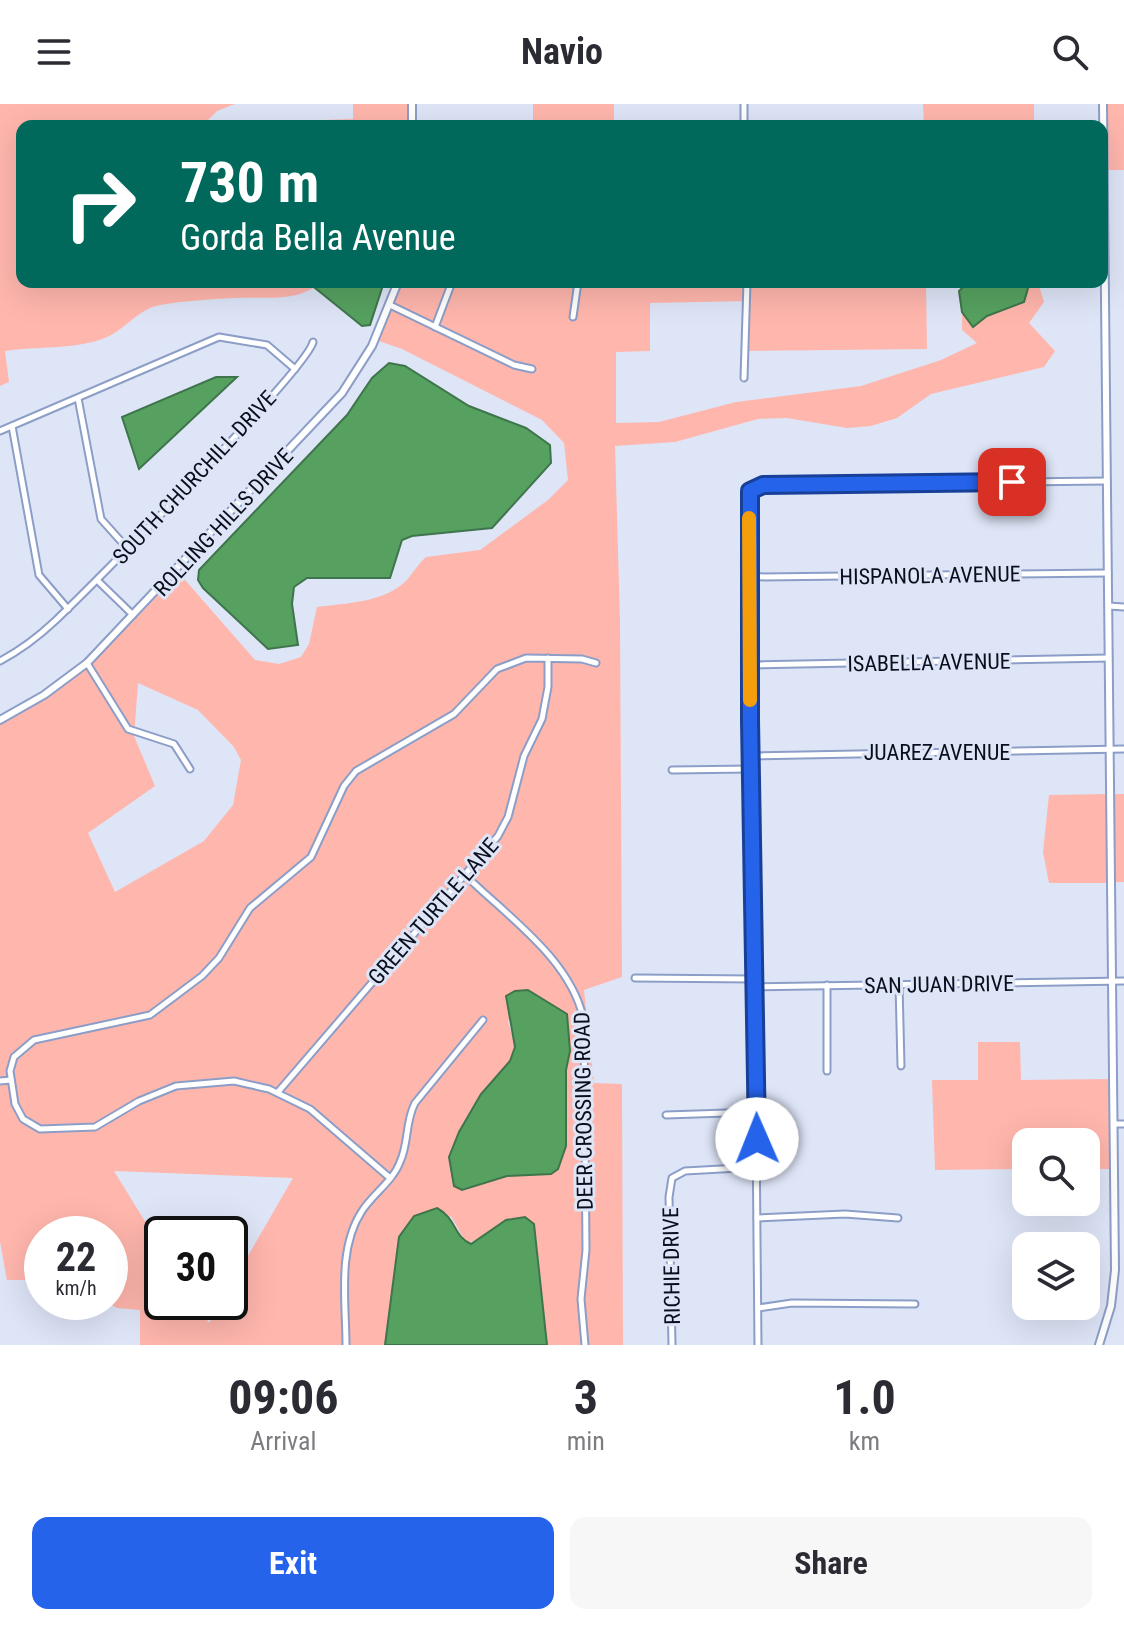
<!DOCTYPE html>
<style>
body{margin:0;font-family:"Roboto Condensed",sans-serif;background:#f7f7f7;color:#2b2b33;height:100vh;display:flex;flex-direction:column;font-size:30px;white-space:nowrap}
*{box-sizing:border-box;margin:0}
p{font-size:26px;color:#7c7c81}
.icon{flex:none;width:44px;height:44px;fill:none;stroke:currentColor;stroke-width:2;stroke-linecap:round;stroke-linejoin:round}
.map{position:relative;height:1241px;overflow:hidden}
.drawer{display:flex;flex-direction:column;background:#fff;flex:1}
.drawer>*{flex:none}
.banner{position:absolute;left:16px;top:16px;width:1092px;height:168px;border-radius:16px;box-shadow:0 8px 32px #0002;background:#00695c;color:#fff;overflow:hidden}
.buttons{position:absolute;left:1012px;top:1024px;display:grid;gap:16px}
.buttons a{display:grid;place-items:center;width:88px;height:88px;border-radius:16px;background:#fff;box-shadow:0 8px 32px #0002;font-size:40px}
.speed{position:absolute;left:24px;top:1112px;display:flex;gap:16px;font-size:40px;font-weight:700;text-align:center}
.speed>*{display:grid;place-content:center;width:104px;height:104px;border-radius:50%;background:#fff;box-shadow:0 8px 32px #0002;line-height:1}
.speed small{font-size:20px;font-weight:400}
.speed .limit{border:4px solid #111;border-radius:12px;background:#fff;color:#111}
.pin{position:absolute;display:grid;place-items:center;width:68px;height:68px;color:#fff;margin:-34px;border-radius:16px;box-shadow:0 4px 12px #0006}
.me{position:absolute;width:88px;margin:-44px;rotate:359deg;stroke-linejoin:round;filter:drop-shadow(0 0 6px #0008)}
.turn{display:flex;align-items:center;gap:28px;height:168px;padding:0 32px;font-size:36px}
.turn .icon{width:104px;height:104px;stroke-width:2.5}
.turn b{display:block;font-size:56px;line-height:68px}
.eta{display:flex;justify-content:space-evenly;align-items:center;height:136px;text-align:center}
.eta b{font-size:48px;font-weight:700;line-height:56px}
.primary-button{display:flex;gap:16px;margin-top:auto;padding:16px 32px}
.primary-button a{flex:1;height:92px;border-radius:16px;background:#2563eb;color:#fff;font-size:32px;font-weight:700;line-height:92px;text-align:center}
.primary-button a+a{background:#f7f7f7;color:#2b2b33}
header{display:flex;justify-content:space-between;align-items:center;height:104px;padding:0 32px;background:#fff;font-size:36px;font-weight:700}
.map>svg:first-child{display:block}
</style>
<header><svg class="icon" aria-label="menu" viewBox="0 0 24 24"><path d="M4 6h16M4 12h16M4 18h16"/></svg>Navio<svg class="icon" aria-label="search" viewBox="0 0 24 24"><circle cx="10" cy="10" r="6"/><path d="M15 15l6 6"/></svg></header>
<div class="map">
<svg width="1124" height="1241" viewBox="0 0 1124 1241">
<rect width="100%" height="100%" fill="#dee5f7"/>
<!-- green -->
<g fill="#ffb6ad" fill-rule="evenodd">
<path d="M0 0H235L217 7 204 20 353 15V0H408V22H22V178H322C294 200 267 192 234 194 210 195 184 197 160 201 137 205 124 228 102 235 71 246 37 242 5 247L9 278 0 282Z"/>
<rect x="533" y="0" width="81" height="22"/>
<path d="M923 0H1034V22H924Z"/>
<path d="M1106 0H1124V66H1107Z"/>
<path d="M402 178H926L927 245 748 247 747 197 650 199V247L616 248V319L659 318 736 298 861 282 941 256 977 239 962 226V208L973 223 987 212 1023 198 1028 184 1025 178H1038L1044 198 1029 219 1055 247 1044 263 931 290 897 314 871 322 847 324 787 314 758 315 675 338 615 342 620 518 622 873 584 886 594 979 622 980 623 1241H547L536 1131 506 1116 484 1134 466 1139 451 1112 399 1133 385 1241H140V1206L117 1204 106 1198H110V1130H42V1176H7L0 1138V620C72 583 125 527 179 469L255 556 279 560 301 553 309 540 317 503C346 499 383 499 406 477 413 469 418 460 426 453L480 446 548 396 568 376 564 339 542 316 402 245 379 237ZM138 579 198 606 234 643 241 656 233 701 204 737 115 788 88 729 155 682 134 632ZM528 886 567 910 570 947 566 966V1042L551 1070 507 1072 462 1086 459 1028 481 990 510 957 515 943 508 917ZM114 1067 293 1074 230 1183V1198H221L209 1219 195 1198H162V1145Z"/>
<path d="M1107 690 1108 779H1049L1043 748 1049 691Z"/>
<path d="M1114 690H1124V778H1115Z"/>
<path d="M978 938H1020L1021 976 1110 975V1065H1086V1038H1026V1065L935 1066 932 976H978Z"/>
</g>
<!-- water -->
<g fill="#56a160" stroke="#3f754c" stroke-width="2">
<path d="M322 178H384L370 221 362 222 315 184Z"/>
<path d="M968 178H1025L1028 184 1024 198 987 212 973 223 962 208 959 187Z"/>
<path d="M389 259 405 262 469 302 526 324 550 341 551 359 492 424 412 432 402 436 390 474H307L294 483 292 500 298 541 268 545 203 484 198 476 199 466 347 311 372 274Z"/>
<path d="M216 273H237L139 365 122 313Z"/>
<path d="M528 886 567 910 570 947 566 966V1042L558 1065 551 1070 507 1072 462 1086 454 1082 449 1053 459 1028 481 990 510 957 515 943 506 892 515 887Z"/>
<path d="M437 1104C457 1115 453 1132 471 1140L506 1116 525 1113 534 1120 547 1241H385L399 1133 414 1112Z"/>
</g>
<g fill="none" stroke-linecap="round" stroke-linejoin="round">
<defs>
<g id="minor">
<path d="M744 0V22"/>
<path d="M390 201 514 261 532 265"/>
<path d="M573 213 578 178"/>
<path d="M435 223 452 178"/>
<path d="M744 274 747 178"/>
<path d="M78 294 101 415 127 444"/>
<path d="M12 322 39 471 68 505"/>
<path d="M0 327 219 233 267 241 295 265"/>
<path d="M752 473 1108 469"/>
<path d="M97 476 133 511"/>
<path d="M1108 502 1124 503"/>
<path d="M0 557C19 547 39 532 55 517 90 484 307 265 313 238"/>
<path d="M87 559 128 625 174 640 190 665"/>
<path d="M750 561 1109 554"/>
<path d="M750 652 1124 645"/>
<path d="M672 666 751 665"/>
<path d="M465 771C508 813 573 857 584 918L586 1146 581 1195 585 1241"/>
<path d="M635 874 754 875"/>
<path d="M899 880 901 962"/>
<path d="M827 881V967"/>
<path d="M754 883 1124 877"/>
<path d="M0 977 11 976"/>
<path d="M278 988 498 732 508 713 524 652 542 615 548 583V554"/>
<path d="M666 1011 757 1008"/>
<path d="M1114 1020H1124"/>
<path d="M390 1074 310 1005 269 985 234 977 176 982 139 997 95 1023 40 1025 23 1015 15 1000 10 967 14 953 34 936 150 911 202 872 219 854 250 804 311 753 344 682 356 667 454 610 497 565 526 554 582 555 596 559"/>
<path d="M757 1114 845 1110 898 1114"/>
<path d="M758 1204 792 1199 915 1200"/>
<path d="M346 1241C346 1198 337 1145 362 1107 373 1090 393 1077 400 1058 409 1039 405 1018 415 999L483 916"/>
<path d="M672 1241 669 1093 672 1074 685 1067 757 1063"/>
<path d="M758 1241 750 387 763 381 1107 377"/>
</g>
<g id="tertiary">
<path d="M412 0V22"/>
<path d="M0 616 44 591 87 559 342 289 372 242 398 178"/>
<path d="M1099 1241 1111 1202 1115 1166 1103 0"/>
</g>
</defs>
<!-- minor casing -->
<use href="#minor" stroke="#8c9ec7" stroke-width="9"/>
<!-- tertiary casing -->
<use href="#tertiary" stroke="#8c9ec7" stroke-width="10"/>
<!-- minor -->
<use href="#minor" stroke="#fff" stroke-width="5"/>
<!-- tertiary -->
<use href="#tertiary" stroke="#fff" stroke-width="6"/>
</g>
<g fill="none" stroke-linecap="round" stroke-linejoin="round">
<defs>
<path id="route" d="M757 1035 750 616V387L763 381 1012 378"/>
</defs>
<!-- route casing -->
<use href="#route" stroke="#184099" stroke-width="20"/>
<!-- route -->
<use href="#route" stroke="#2563eb" stroke-width="14"/>
<!-- slow -->
<path stroke="#f59e0b" stroke-width="14" d="M749 414 750 596"/>
</g>
<g text-anchor="middle" stroke-width="6" stroke-linejoin="round" paint-order="stroke">
<!-- street labels -->
<g font-size="22" fill="#090f1d" stroke="#dee5f7">
<text transform="translate(194 373) rotate(-47)" y="8">SOUTH CHURCHILL DRIVE</text>
<text transform="translate(223 418) rotate(-47)" y="8">ROLLING HILLS DRIVE</text>
<text transform="translate(930 471) rotate(-1)" y="8">HISPANOLA AVENUE</text>
<text transform="translate(929 558) rotate(-1)" y="8">ISABELLA AVENUE</text>
<text x="937" y="656">JUAREZ AVENUE</text>
<text transform="translate(433 807) rotate(-49)" y="8">GREEN TURTLE LANE</text>
<text transform="translate(939 880) rotate(-1)" y="8">SAN JUAN DRIVE</text>
<text transform="translate(583 1007) rotate(-91)" y="8">DEER CROSSING ROAD</text>
<text transform="translate(671 1162) rotate(-91)" y="8">RICHIE DRIVE</text>
</g>
</g>
</svg>
<div class="buttons">
<a><svg class="icon" aria-label="search" viewBox="0 0 24 24"><circle cx="10" cy="10" r="6"/><path d="M15 15l6 6"/></svg></a>
<a><svg class="icon" aria-label="layers" viewBox="0 0 24 24"><path d="M12 4l9 5-9 5-9-5zM3 14l9 5 9-5"/></svg></a>
</div>
<div class="speed"><div>22<small>km/h</small></div><div class="limit">30</div></div>
<div class="pin" style="left:1012px;top:378px;background:#d93025"><svg class="icon" aria-label="arrive" viewBox="0 0 24 24"><path d="M6 21V4h12l-3 4 3 4H6"/></svg></div>
<svg class="me" style="left:757px;top:1035px" viewBox="-20 -20 40 40"><circle r="19" fill="#fff"/><path d="M0-13L10 11 0 6-10 11z" fill="#2563eb"/></svg>
<div class="banner">
<div class="turn"><svg class="icon" aria-label="right" viewBox="0 0 24 24"><path d="M7 20v-9h11M14 6l5 5-5 5"/></svg><div><b>730 m</b>Gorda Bella Avenue</div></div>
</div>
</div>
<section class="drawer">
<div class="eta">
<div><b>09:06</b><p>Arrival</p></div>
<div><b>3</b><p>min</p></div>
<div><b>1.0</b><p>km</p></div>
</div>
<div class="primary-button"><a>Exit</a><a>Share</a></div>
</section>
